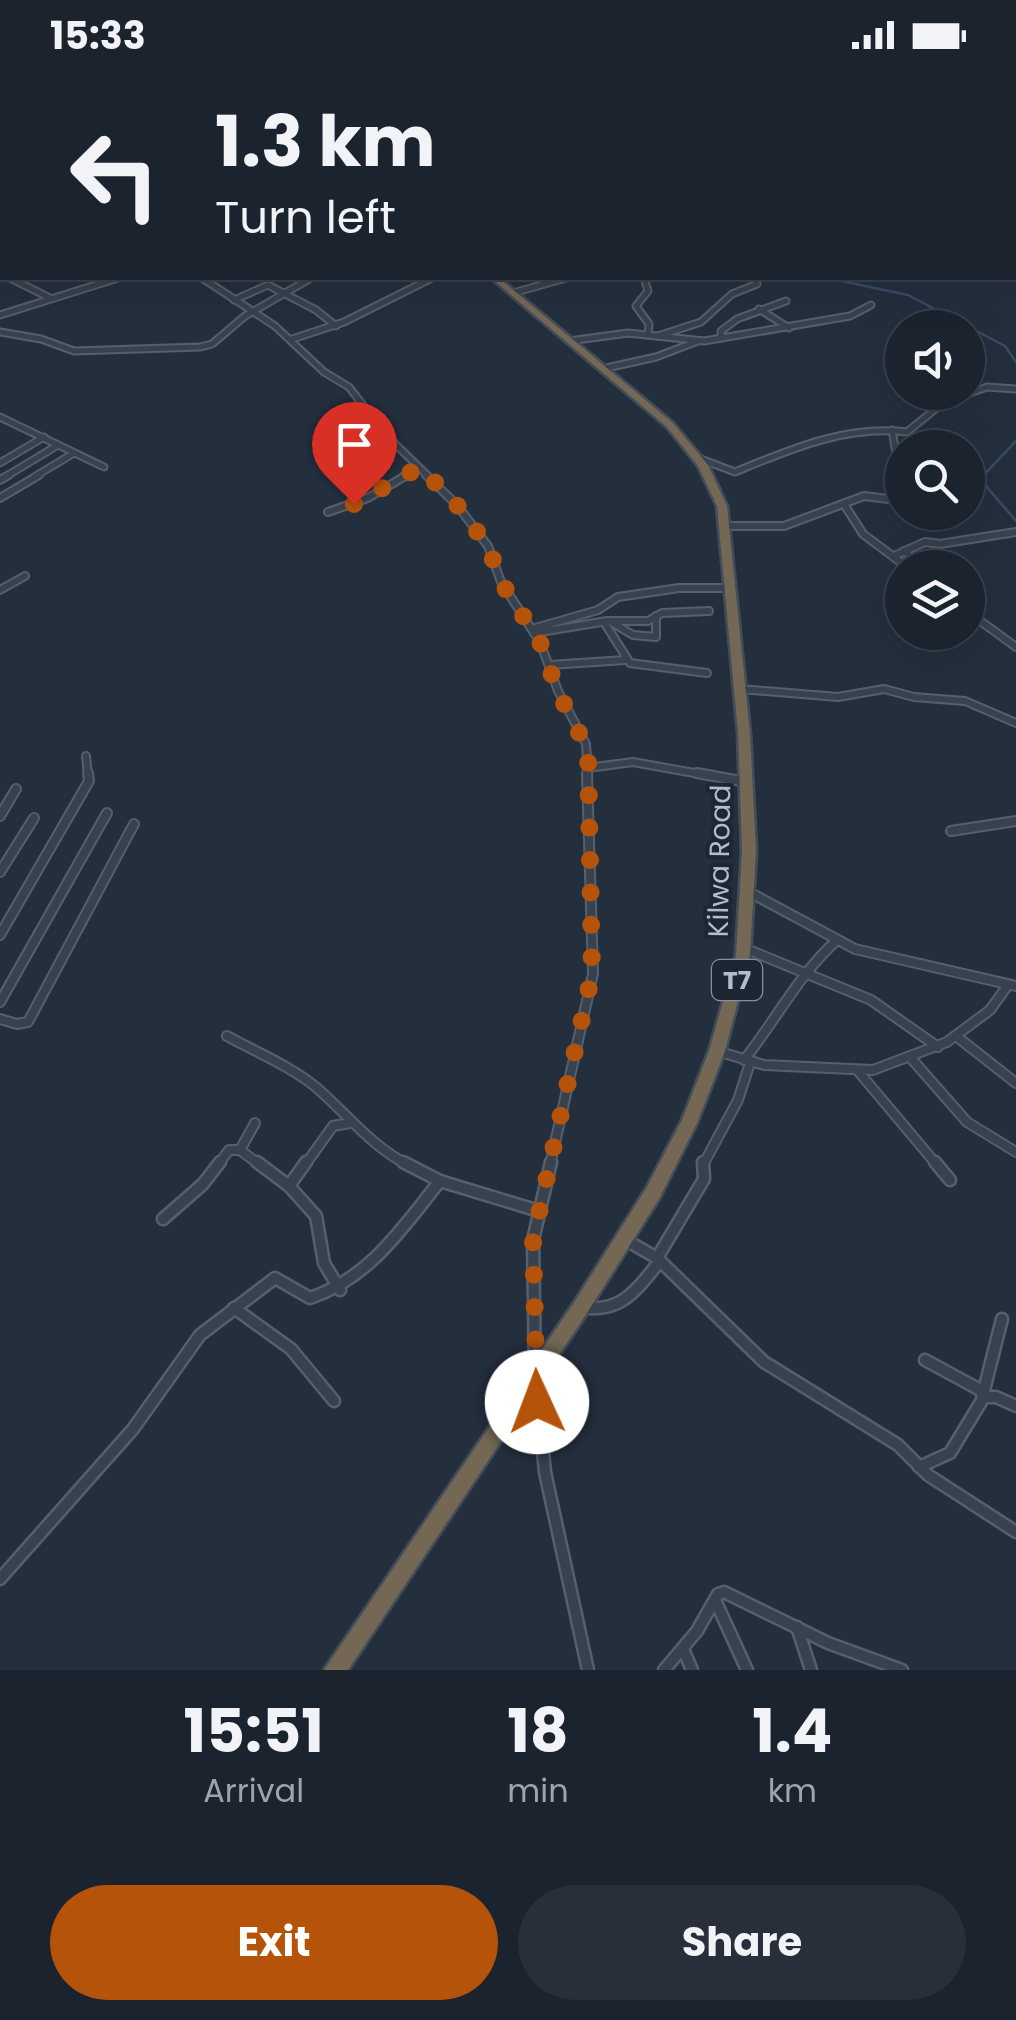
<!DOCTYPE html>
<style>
body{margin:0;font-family:Poppins,sans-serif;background:#282f3a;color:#f1f3f6;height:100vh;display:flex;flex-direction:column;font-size:38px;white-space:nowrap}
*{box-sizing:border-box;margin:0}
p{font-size:32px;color:#a0a4aa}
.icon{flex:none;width:55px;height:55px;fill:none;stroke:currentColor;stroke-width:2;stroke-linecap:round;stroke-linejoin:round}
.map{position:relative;height:1600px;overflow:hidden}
.panel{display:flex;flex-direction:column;background:#1b232e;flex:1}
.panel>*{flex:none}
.hud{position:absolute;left:0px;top:0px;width:1018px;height:210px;box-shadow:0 10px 40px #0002,0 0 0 2px #39404a;background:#1b232e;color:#f1f3f6;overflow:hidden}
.fabs{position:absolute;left:885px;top:240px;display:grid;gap:20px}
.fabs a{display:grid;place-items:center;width:100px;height:100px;border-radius:50%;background:#1b232e;box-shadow:0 10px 40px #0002,0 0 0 2px #39404a;font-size:50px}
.pin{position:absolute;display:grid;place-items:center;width:85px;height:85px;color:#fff;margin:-102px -42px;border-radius:50% 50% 50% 0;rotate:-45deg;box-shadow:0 0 10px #0007}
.pin .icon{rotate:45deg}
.me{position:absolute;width:110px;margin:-55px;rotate:358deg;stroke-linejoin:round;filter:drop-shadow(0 0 8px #0008)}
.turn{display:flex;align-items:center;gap:35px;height:210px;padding:0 50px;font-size:45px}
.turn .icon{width:130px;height:130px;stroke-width:2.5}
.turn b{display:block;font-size:70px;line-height:85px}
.eta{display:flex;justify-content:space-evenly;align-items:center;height:170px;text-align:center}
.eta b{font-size:60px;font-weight:700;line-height:70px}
.button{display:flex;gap:20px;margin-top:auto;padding:20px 50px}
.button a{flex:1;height:115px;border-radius:60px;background:#b45309;color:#fff;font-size:40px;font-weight:700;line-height:115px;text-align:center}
.button a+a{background:#282f3a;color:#f1f3f6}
.status{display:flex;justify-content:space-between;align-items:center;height:70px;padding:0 50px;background:#1b232e;direction:ltr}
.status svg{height:28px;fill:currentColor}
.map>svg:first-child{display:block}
</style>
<div class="status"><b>15:33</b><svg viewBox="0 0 49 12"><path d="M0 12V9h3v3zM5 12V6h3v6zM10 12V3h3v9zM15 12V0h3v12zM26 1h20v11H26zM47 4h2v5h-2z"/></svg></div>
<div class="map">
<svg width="1016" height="1600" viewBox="0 0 1016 1600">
<rect width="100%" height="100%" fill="#242f3e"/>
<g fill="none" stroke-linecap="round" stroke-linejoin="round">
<!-- stream -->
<g stroke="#394c67" stroke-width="2.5">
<path d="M827 208 908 225 1005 276 1016 292"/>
<path d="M1016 371 980 409 1016 451"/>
</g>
<defs>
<g id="street-far4">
<path d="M228 2H264"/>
<path d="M855 2 862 0"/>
</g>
<g id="street-far3">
<path d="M10 208 50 228"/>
<path d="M202 208 275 256 324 302 349 317 385 364 429 407"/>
<path d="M644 208 648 221 636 236 649 254 648 264"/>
<path d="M513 223 566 208"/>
<path d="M234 230 268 215 316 240 336 256"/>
<path d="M759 239 789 258"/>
<path d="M0 245 118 208"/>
<path d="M0 262 41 269 74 281 200 277 212 274 245 246 311 208"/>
<path d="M658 266 701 252 732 224 757 214"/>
<path d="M721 267V261L737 249 786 231"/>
<path d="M292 269 344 252 432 208"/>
<path d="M569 271 628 263 704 271 850 246 871 235"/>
<path d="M602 299 656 287 698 271"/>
<path d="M0 347 104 397"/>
<path d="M892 360 900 407"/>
<path d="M698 388 735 402C791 379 845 355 907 362L944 332 987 317 1016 319"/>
<path d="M0 393 44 367"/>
<path d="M5 407 58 375"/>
<path d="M34 407 74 383"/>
<path d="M402 407 419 397"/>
</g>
<g id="street-far2">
<path d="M426 405 457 435 488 476 501 512 540 572 558 621 586 674 588 706"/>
<path d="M0 410 9 405"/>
<path d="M0 428 39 405"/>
<path d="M844 434 863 464 907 497"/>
<path d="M328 442 368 428 407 405"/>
<path d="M727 456H784L864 426 897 430 900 405"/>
<path d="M904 481 925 498"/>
<path d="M894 486 925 472 940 474 1016 462"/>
<path d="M0 520 25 506"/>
<path d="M968 542 1016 577"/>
<path d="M604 552 630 593 707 603"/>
<path d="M613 553 633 565 656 567V546"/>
<path d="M532 559 598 540 618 527 679 518H732"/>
<path d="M534 563 607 551H648L662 543 709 541"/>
<path d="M550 595 625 590"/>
<path d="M739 619 838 627 884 619 914 627 965 631 1016 653"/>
<path d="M86 686 88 706"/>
<path d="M587 698 633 692 711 706"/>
</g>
<g id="street-far1">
<path d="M697 703 746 712"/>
<path d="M0 746 16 719"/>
<path d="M951 761 1016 751"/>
<path d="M0 802 34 748"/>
<path d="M749 822 855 879 1016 916"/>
<path d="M0 865 89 711 88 703"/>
<path d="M744 878 871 930 938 977"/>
<path d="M0 932 107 743"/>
<path d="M0 949 17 954 28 952 134 754"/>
<path d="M227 966C256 982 292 997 317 1018 348 1045 371 1076 408 1095"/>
<path d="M956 966 1016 1013"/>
<path d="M717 981 764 995 873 1000 947 972 990 940 1008 915"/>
<path d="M910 987 967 1052 1016 1082"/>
<path d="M744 990C776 950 799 904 837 870"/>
<path d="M858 1001 937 1095"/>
<path d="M255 1053 240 1080 260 1095"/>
<path d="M218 1095 229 1080H240"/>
<path d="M305 1095 333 1056 350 1053"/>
<path d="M550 1095 593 904 587 703"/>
<path d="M703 1095 738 1030 750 993"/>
</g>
<g id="street">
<path d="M257 1092 289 1116 316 1146 324 1193 340 1220"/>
<path d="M403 1092 440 1111 539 1141"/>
<path d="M935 1092 950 1110"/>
<path d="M289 1116 306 1092"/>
<path d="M163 1149 203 1114 220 1092"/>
<path d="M624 1169 657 1188 764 1292 898 1375 928 1405 1016 1462"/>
<path d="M657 1188 704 1109 703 1092"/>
<path d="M581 1237C622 1244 636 1220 660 1191"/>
<path d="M234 1238 291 1279 334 1331"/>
<path d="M925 1290 984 1322"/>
<path d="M535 1296 533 1170 551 1092"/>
<path d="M536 1310 545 1402 588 1600"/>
<path d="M982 1328 1002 1249"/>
<path d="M919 1397 950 1383 984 1327H996L1016 1336"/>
<path d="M0 1509 133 1359 200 1265 275 1208 310 1228C370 1208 402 1158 440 1111"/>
<path d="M715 1530 747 1600"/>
<path d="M797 1557 811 1600"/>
<path d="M683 1579 692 1600"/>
<path d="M664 1600 697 1561 718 1524 724 1522 828 1573 902 1600"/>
</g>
<path id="secondary" d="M925 0 938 2"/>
<g id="highway">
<path d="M260 0H266L267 2H261Z"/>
<path d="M491 208H499L673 353 708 395 727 436 750 663 756 781 750 885 725 981 697 1053 659 1129 587 1243 348 1600H324L575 1231 647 1117 682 1050 709 981 736 885 742 781 738 663 717 436 698 396 667 357Z"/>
</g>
</defs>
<!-- street-far4 casing -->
<use href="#street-far4" stroke="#565f6c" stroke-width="6"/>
<!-- street-far3 casing -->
<use href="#street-far3" stroke="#565f6c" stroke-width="9"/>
<!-- street-far2 casing -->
<use href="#street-far2" stroke="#565f6c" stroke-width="10"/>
<!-- street-far1 casing -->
<use href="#street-far1" stroke="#565f6c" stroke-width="12"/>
<!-- street casing -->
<use href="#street" stroke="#565f6c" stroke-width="15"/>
<!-- secondary casing -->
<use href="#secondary" stroke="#565f6c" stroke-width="8"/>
<!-- highway casing -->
<use href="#highway" stroke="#434c59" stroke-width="5"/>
<!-- street-far4 -->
<use href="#street-far4" stroke="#38414e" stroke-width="4"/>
<!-- street-far3 -->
<use href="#street-far3" stroke="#38414e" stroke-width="5"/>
<!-- street-far2 -->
<use href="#street-far2" stroke="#38414e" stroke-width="6"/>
<!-- street-far1 -->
<use href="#street-far1" stroke="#38414e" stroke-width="8"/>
<!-- street -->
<use href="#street" stroke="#38414e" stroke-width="10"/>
<!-- secondary -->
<use href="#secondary" stroke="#465061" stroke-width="5"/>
<!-- highway -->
<use href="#highway" fill="#746855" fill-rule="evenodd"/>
</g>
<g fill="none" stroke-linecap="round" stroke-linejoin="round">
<!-- route -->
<path stroke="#b45309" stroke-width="18" stroke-dasharray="0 32.4" d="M354 434 420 397 457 435 488 476 501 512 540 572 558 622 588 680 592 904 533 1170 537 1332"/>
</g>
<g text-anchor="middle" stroke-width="8" stroke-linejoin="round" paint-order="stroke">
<!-- shield labels -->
<rect fill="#1d2633" stroke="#878f9c" stroke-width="2.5" x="712" y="890" width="50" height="40" rx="8"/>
<g font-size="25" font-weight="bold" fill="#b4bcc9">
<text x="737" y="919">T7</text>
</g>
<!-- street labels -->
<g font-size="28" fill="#b4bcc9" stroke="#1d2633">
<text transform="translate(719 791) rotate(-89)" y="10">Kilwa Road</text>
</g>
</g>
</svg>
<div class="fabs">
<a><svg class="icon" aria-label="sound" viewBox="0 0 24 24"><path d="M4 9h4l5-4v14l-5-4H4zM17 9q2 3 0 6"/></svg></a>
<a><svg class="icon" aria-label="search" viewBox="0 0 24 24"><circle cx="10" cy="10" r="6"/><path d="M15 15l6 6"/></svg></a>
<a><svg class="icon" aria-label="layers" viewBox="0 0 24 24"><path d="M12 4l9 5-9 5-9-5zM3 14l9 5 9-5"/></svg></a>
</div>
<div class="pin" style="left:354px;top:434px;background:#d93025"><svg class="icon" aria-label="arrive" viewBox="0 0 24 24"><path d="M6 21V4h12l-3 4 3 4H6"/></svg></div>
<svg class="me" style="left:537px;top:1332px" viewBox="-20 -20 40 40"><circle r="19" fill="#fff"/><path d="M0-13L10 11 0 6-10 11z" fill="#b45309"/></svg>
<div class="hud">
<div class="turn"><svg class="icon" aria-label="left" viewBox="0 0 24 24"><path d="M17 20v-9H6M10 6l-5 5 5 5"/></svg><div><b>1.3 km</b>Turn left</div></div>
</div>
</div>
<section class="panel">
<div class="eta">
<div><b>15:51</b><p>Arrival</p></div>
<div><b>18</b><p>min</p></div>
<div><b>1.4</b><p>km</p></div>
</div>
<div class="button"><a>Exit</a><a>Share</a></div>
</section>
